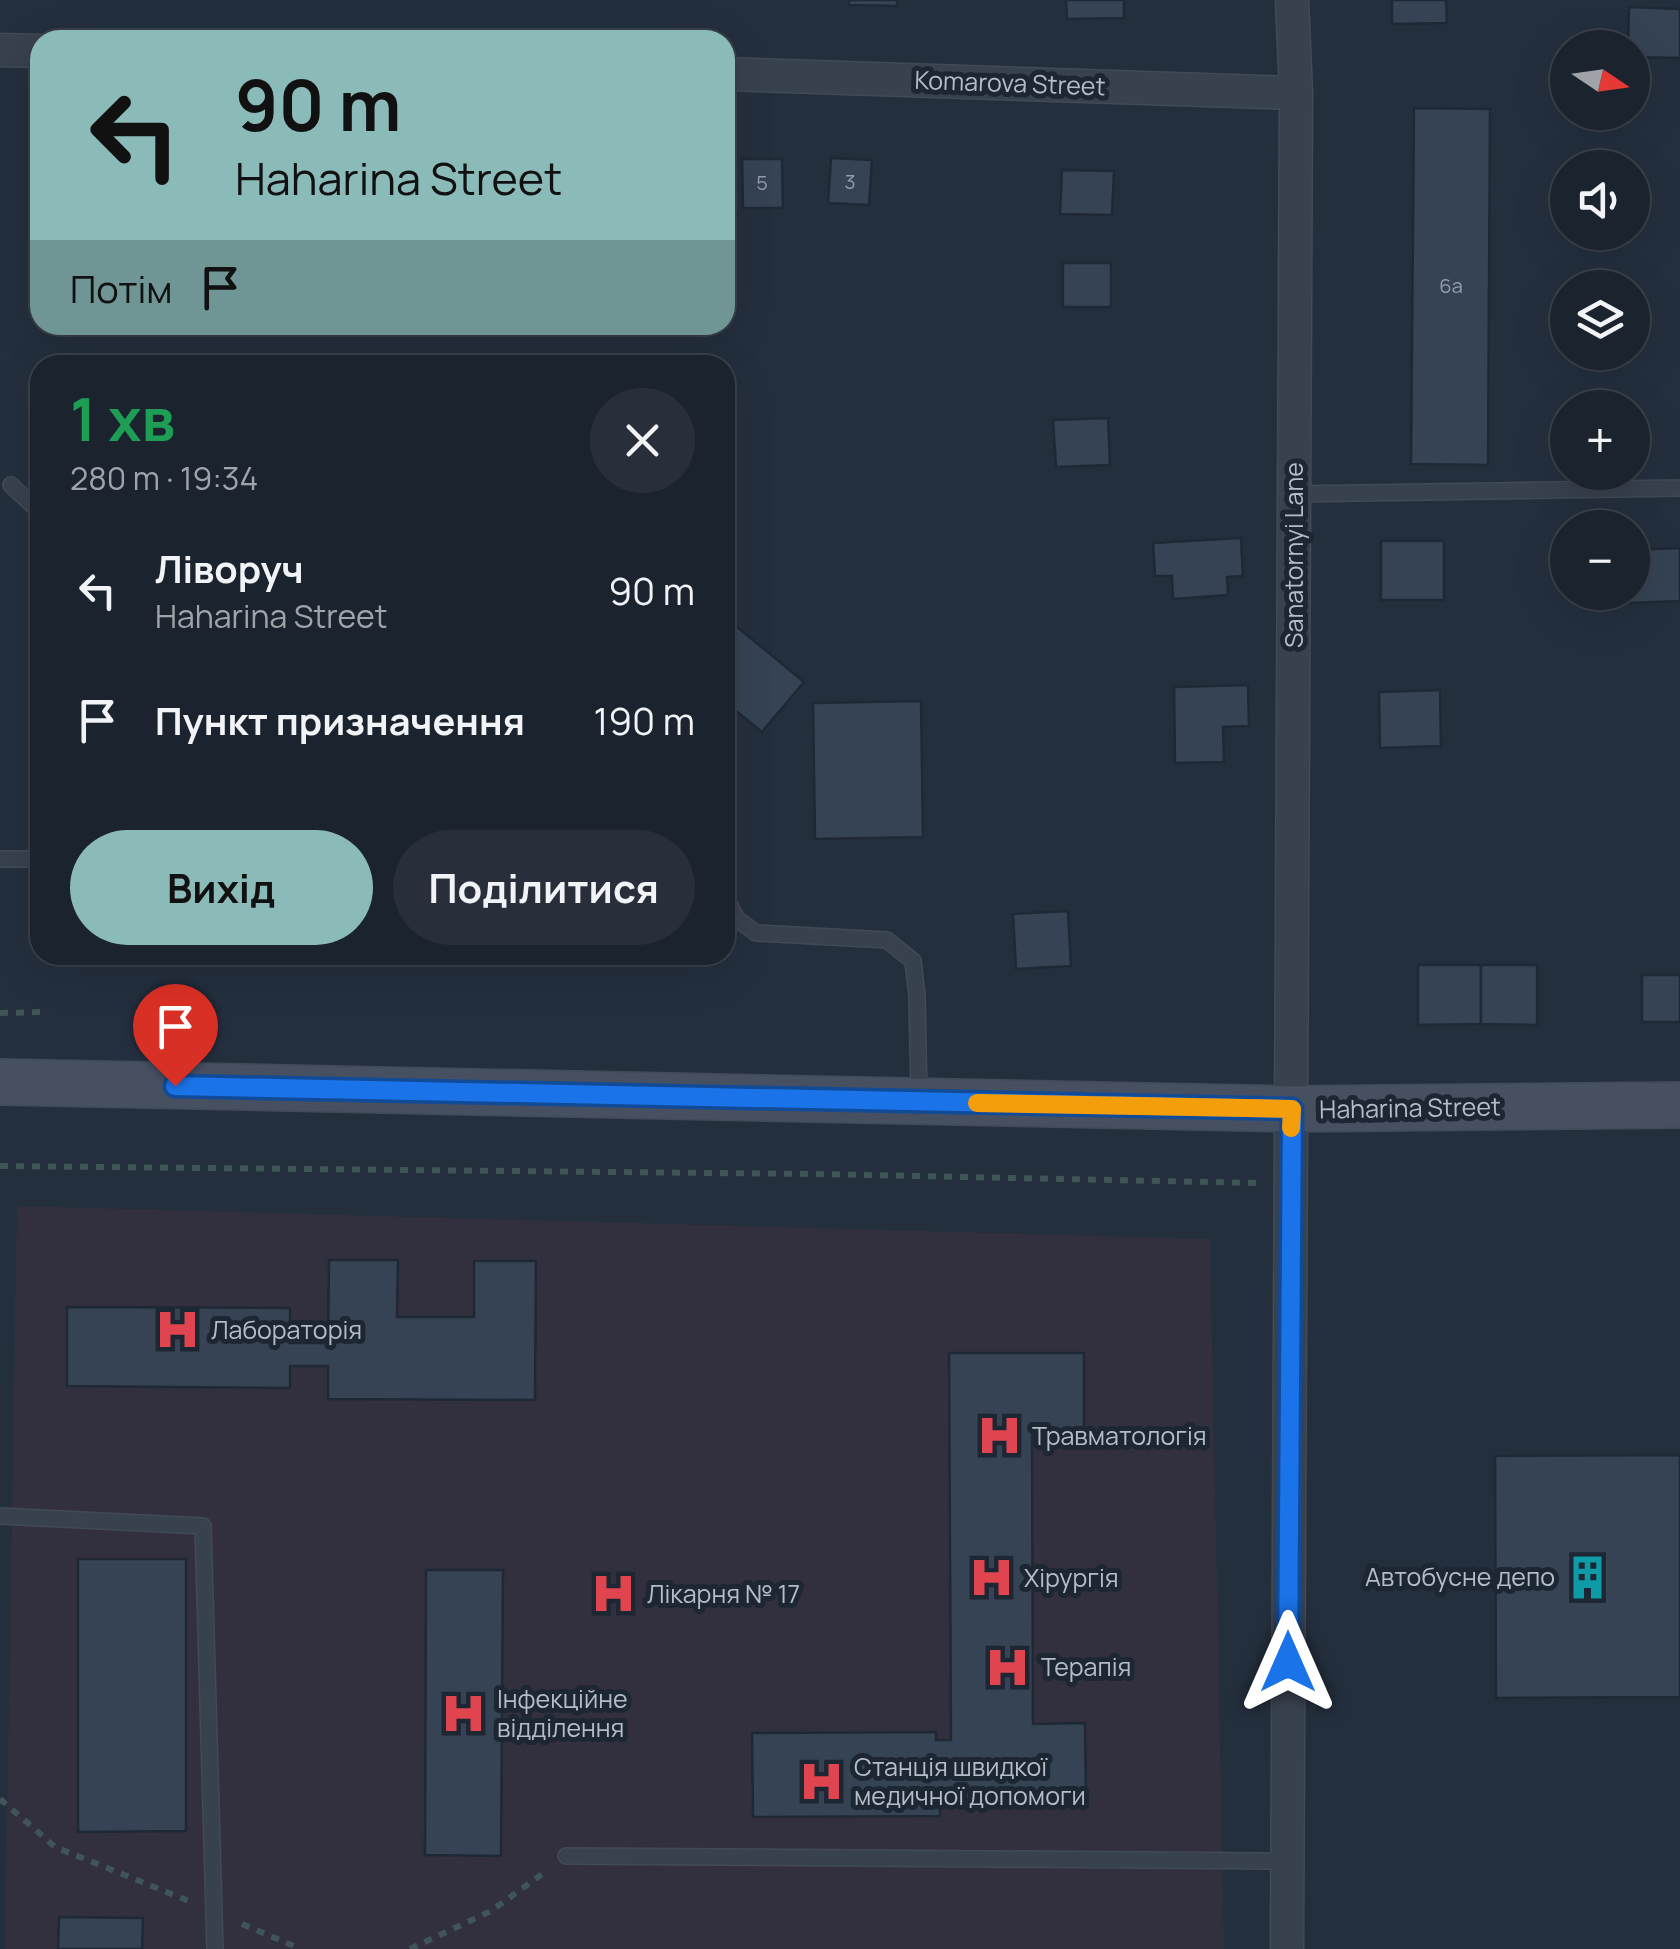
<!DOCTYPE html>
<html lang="uk">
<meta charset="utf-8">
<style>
body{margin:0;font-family:Manrope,sans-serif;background:#282f3a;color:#f1f3f6;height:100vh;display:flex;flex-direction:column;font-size:38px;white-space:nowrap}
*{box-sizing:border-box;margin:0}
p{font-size:32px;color:#a0a4aa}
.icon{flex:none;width:55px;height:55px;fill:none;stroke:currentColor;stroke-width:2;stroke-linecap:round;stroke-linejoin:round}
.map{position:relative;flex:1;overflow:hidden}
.sheet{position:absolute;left:30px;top:355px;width:705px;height:610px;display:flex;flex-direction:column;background:#1b232e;border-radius:30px;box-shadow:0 10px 40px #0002,0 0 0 2px #39404a}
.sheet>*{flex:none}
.hud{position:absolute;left:30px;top:30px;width:705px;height:305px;border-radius:30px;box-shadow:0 10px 40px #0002,0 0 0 2px #39404a;background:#8bbbb9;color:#111;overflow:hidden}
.needle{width:65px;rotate:103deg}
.tools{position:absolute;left:1550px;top:30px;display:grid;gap:20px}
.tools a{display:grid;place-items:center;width:100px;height:100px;border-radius:50%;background:#1b232e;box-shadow:0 10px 40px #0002,0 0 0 2px #39404a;font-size:50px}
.pin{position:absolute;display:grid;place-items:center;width:85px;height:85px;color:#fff;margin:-102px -42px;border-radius:50% 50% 50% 0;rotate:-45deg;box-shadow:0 0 10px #0007}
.pin .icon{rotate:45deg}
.me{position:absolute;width:110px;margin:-55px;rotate:0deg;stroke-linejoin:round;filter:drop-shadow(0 0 8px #0008)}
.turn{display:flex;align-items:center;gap:35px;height:210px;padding:0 40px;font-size:45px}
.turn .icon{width:130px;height:130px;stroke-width:2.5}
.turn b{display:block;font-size:70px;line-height:85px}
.then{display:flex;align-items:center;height:95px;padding:0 40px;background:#0003;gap:20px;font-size:38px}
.round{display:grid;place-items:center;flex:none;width:105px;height:105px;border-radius:52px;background:#282f3a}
.head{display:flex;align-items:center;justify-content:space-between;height:170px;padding:0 40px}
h1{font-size:60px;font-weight:700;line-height:75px;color:#1e9e55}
.primary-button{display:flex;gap:20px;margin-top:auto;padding:20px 40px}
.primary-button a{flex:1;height:115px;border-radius:60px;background:#8bbbb9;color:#111;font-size:40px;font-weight:700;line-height:115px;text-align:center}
.primary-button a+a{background:#282f3a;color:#f1f3f6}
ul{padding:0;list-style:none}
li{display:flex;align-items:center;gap:30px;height:130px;padding:0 40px}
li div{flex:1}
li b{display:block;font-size:38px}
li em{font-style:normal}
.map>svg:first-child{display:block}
</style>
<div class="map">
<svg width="1680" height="1949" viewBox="0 0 1680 1949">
<rect width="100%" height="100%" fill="#242f3e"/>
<!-- medical -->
<path fill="#32303f" d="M17 1206 1210 1239 1224 1949H5Z"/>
<!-- building -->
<g fill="#364354" stroke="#1f2835" stroke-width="2.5">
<path d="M849 0H897V6L849 5Z"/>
<path d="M1066 0H1124V18L1067 19Z"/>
<path d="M1392 0H1446L1447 23 1392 24Z"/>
<path d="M1629 7 1680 9V58L1632 57V48H1628Z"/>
<path d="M1414 108 1490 109 1488 465 1411 464Z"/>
<path d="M32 120H40V170H31Z"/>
<path d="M831 158 872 160 869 205 828 203Z"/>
<path d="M742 159H782L783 208H743Z"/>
<path d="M1062 170 1114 171 1112 215 1060 214Z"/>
<rect x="1063" y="263" width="48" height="44"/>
<path d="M1108 418 1110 465 1056 467 1053 420Z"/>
<path d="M1241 538 1243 576 1227 577 1228 595 1173 599 1172 576H1155L1153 543Z"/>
<rect x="1381" y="541" width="63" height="59"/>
<path d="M1680 548V601L1630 603 1632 550Z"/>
<path d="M725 617 804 682 762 732 725 702Z"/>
<path d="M1248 685 1249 726 1223 727 1224 762 1175 763 1174 687Z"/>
<path d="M1440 690 1441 746 1380 748 1379 692Z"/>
<path d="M921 701 923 837 815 839 813 703Z"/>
<path d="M1068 911 1071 966 1016 969 1013 914Z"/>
<rect x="79" y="955" width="573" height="8"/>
<path d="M1418 965H1481V1024L1418 1025Z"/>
<path d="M1481 965H1537V1025L1481 1024Z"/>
<rect x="1642" y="975" width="38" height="47"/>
<path d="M329 1260H398L397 1317H474V1261H536L535 1400 328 1399V1366H290V1388L67 1386V1307L290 1308V1343H328Z"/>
<path d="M949 1353H1084V1432H1032L1033 1724 1085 1723 1086 1801 952 1802 951 1792H940V1816L753 1817 752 1733 936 1732V1740H951Z"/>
<path d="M1680 1455V1697L1496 1698 1495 1456Z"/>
<path d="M78 1559H186V1831L78 1832Z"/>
<path d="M426 1570H503L501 1856 425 1855Z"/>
<path d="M59 1917 143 1918 142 1949H58Z"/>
</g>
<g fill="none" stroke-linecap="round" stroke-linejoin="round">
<defs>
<g id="service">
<path d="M11 485 40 512"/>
<path d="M1294 494 1680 488"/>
<path d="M0 859H40"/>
<path d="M725 897 737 919 756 933 887 940 913 961 917 996 919 1098"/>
<path d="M0 1516 203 1526 215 1949"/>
<path d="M566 1856 1288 1861"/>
</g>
<g id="minor">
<path d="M0 50 40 51"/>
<path d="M725 74 1296 93"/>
<path d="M1287 1949 1296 93 1292 0"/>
</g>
<path id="secondary" d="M0 1082 1291 1109 1680 1105"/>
</defs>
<!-- service casing -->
<use href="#service" stroke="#414a57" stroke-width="18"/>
<!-- minor casing -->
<use href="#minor" stroke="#414a57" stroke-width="35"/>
<!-- secondary casing -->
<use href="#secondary" stroke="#414a57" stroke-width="48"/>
<!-- path -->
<g stroke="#3f5557" stroke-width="6" stroke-dasharray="8 8" stroke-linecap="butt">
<path d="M0 1013 43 1012"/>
<path d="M0 1166 816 1174 1259 1183"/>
<path d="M0 1799 55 1847 189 1901"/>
<path d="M242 1924 301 1949"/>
<path d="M410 1949 491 1911 545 1872"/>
</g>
<!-- service -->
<use href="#service" stroke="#38414e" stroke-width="15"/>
<!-- minor -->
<use href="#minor" stroke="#38414e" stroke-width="32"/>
<!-- secondary -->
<use href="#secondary" stroke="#465061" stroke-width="45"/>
</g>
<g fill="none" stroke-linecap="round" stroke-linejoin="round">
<defs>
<path id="route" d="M175 1086 1292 1109 1288 1662"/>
</defs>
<!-- route casing -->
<use href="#route" stroke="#114b97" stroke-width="25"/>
<!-- route -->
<use href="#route" stroke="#1a73e8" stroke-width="18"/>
<!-- slow -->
<path stroke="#f59e0b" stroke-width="18" d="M977 1103 1292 1109 1291 1128"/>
</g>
<!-- icons -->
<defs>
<symbol id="hospital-bare" viewBox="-9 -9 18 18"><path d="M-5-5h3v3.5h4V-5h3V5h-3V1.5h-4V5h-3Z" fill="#e0444e" stroke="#1d2633" stroke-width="2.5" paint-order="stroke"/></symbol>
<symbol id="building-bare" viewBox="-9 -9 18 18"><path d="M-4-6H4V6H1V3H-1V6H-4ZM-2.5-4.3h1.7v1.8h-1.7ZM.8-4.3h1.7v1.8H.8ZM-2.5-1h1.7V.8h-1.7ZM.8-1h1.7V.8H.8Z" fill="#0f9aa8" stroke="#1d2633" stroke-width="2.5" paint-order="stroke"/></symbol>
</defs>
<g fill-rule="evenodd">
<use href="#hospital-bare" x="146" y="1298" width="63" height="63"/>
<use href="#hospital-bare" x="968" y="1404" width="63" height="63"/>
<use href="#building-bare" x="1556" y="1546" width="63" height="63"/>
<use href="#hospital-bare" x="960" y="1546" width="63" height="63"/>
<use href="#hospital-bare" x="582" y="1562" width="63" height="63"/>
<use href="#hospital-bare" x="976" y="1636" width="63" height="63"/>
<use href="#hospital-bare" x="432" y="1682" width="63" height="63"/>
<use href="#hospital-bare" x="790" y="1750" width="63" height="63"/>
</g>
<g text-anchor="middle" stroke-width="10" stroke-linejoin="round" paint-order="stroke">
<!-- number labels -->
<g font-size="20" fill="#929caa">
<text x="850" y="189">3</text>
<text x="762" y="190">5</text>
<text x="1451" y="293">6а</text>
</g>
<!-- street labels -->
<g font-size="25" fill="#b4bcc9" stroke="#1d2633">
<text transform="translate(1010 83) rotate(2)" y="9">Komarova Street</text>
<text transform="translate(1294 555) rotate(-90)" y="9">Sanatornyi Lane</text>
<text transform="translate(1410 1108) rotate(-1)" y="9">Haharina Street</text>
</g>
<!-- poi labels -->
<g font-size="25" fill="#b4bcc9" stroke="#1d2633" text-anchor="start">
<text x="211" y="1339">Лабораторія</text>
<text x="1032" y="1445">Травматологія</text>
<text x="1555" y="1586" text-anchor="end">Автобусне депо</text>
<text x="1024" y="1587">Хірургія</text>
<text x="647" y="1603">Лікарня № 17</text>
<text x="1041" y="1676">Терапія</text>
<text x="497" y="1708">Інфекційне<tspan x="497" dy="29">відділення</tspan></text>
<text x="854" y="1776">Станція швидкої<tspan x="854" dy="29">медичної допомоги</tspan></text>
</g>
</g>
</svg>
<div class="tools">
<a><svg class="needle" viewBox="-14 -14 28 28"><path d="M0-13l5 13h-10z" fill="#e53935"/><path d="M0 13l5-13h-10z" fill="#a0a4aa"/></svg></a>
<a><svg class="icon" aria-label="sound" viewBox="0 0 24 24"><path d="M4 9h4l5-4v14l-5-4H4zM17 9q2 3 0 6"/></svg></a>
<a><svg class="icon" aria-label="layers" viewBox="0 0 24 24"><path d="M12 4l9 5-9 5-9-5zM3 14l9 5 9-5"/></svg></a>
<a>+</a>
<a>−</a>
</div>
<div class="pin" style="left:175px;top:1086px;background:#d93025"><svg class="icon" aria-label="arrive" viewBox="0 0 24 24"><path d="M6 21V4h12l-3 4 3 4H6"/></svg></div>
<svg class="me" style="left:1288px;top:1662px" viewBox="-20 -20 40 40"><path d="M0-17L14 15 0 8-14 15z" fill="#1a73e8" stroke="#fff" stroke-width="4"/></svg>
<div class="hud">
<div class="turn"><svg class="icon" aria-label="left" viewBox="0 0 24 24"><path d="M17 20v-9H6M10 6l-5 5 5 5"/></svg><div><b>90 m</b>Haharina Street</div></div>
<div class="then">Потім<svg class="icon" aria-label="arrive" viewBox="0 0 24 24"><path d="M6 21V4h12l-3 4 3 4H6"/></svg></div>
</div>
<section class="sheet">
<div class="head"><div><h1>1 хв</h1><p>280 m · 19:34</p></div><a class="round"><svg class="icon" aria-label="close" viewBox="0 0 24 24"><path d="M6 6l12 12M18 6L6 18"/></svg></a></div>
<ul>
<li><svg class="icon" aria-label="left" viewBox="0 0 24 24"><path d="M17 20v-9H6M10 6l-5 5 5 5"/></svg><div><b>Ліворуч</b><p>Haharina Street</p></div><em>90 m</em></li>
<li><svg class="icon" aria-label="arrive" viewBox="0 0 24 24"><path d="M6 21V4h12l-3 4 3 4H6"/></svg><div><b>Пункт призначення</b></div><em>190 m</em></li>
</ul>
<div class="primary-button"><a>Вихід</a><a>Поділитися</a></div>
</section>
</div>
